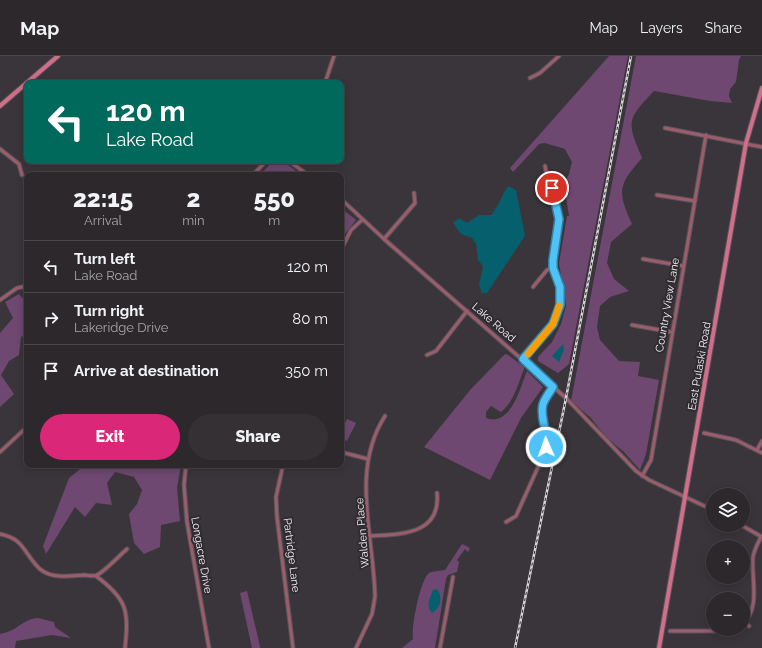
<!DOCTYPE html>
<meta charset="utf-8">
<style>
body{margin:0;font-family:Raleway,sans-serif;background:#343034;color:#f1f3f6;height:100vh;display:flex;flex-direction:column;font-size:15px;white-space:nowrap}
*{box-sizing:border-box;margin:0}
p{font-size:13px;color:#a6a6a9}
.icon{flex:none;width:22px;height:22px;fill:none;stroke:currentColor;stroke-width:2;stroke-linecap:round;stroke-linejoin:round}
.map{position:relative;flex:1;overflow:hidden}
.details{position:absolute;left:24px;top:116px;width:320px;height:296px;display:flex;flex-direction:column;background:#2c282c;border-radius:8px;box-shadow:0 2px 10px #0003,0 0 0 1px #484448}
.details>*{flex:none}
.hud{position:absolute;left:24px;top:24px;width:320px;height:84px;border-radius:8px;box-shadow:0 2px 10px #0003,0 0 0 1px #484448;background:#00695c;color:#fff;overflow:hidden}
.tools{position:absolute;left:706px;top:432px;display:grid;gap:8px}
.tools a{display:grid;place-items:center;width:44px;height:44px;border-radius:50%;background:#2c282c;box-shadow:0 2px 10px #0003,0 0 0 1px #484448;font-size:20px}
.pin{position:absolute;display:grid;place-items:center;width:34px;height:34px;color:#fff;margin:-17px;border:2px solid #fff;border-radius:50%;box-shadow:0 1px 4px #0007}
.me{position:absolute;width:44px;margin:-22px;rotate:358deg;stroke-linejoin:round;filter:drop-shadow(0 0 3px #0008)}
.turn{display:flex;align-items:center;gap:14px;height:84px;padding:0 16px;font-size:18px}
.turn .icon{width:52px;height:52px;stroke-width:2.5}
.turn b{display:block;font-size:28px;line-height:34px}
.eta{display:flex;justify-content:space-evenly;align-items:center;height:68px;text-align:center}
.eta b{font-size:24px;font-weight:800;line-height:28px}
.primary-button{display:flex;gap:8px;margin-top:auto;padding:8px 16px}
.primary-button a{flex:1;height:46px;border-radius:24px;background:#db2777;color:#fff;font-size:16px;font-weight:800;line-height:46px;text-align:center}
.primary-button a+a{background:#343034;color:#f1f3f6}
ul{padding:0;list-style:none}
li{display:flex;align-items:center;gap:12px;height:52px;padding:0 16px;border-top:1px solid #484448}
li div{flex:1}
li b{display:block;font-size:15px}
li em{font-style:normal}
header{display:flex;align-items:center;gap:24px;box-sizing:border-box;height:56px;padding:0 20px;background:#2c282c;border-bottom:1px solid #484448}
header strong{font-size:19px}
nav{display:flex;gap:22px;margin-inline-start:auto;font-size:14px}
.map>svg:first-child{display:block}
</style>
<header>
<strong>Map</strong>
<nav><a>Map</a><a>Layers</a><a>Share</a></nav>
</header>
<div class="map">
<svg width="762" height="592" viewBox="0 0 762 592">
<rect width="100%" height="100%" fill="#3a353a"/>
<!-- green -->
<g fill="#6e4870">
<path d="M609 0H628L569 308 558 317 538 305V301L552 286 561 268 566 250 559 207 567 160H569L564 129 569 118 572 106 565 93 545 87 539 88 513 116 510 112Z"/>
<path d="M636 0H741L739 4 736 26 730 33 729 40 732 47 710 45 654 35C626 64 627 66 642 102 618 129 617 135 632 168L611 186 607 207 614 223 629 235 610 241 600 250 597 271 600 284 619 305 640 306 638 320 659 324 646 398 640 414 624 396 606 381 591 362 571 345Z"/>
<path d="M273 105H283L301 119H260Z"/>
<path d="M341 152 356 164 341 183Z"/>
<path d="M19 238 27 247V278L21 281 19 299 9 305 1 319 14 338 0 351V277L13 262 5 246Z"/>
<path d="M505 298 508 299 524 311V313C518 328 514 346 501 356L491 350 486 356V362C511 371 520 332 527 315L543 331 521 362 490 424 424 391 471 333Z"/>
<path d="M347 363 356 367 347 385 341 382V375Z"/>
<path d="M85 409H181L177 432 180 465 161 469 160 491 144 498 134 487 129 458 137 448 142 434 134 421 115 416 107 427 112 449 96 447 85 461 75 451 46 498 43 490 69 422Z"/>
<path d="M462 488 470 492 468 496 465 493 457 504 459 506 457 516 448 519 446 523 435 592H402L413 583C411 571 420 524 429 517 433 515 440 515 445 514Z"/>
<path d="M247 535 259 586 260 592H252L240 537Z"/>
<path d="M38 562 54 566 55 571 71 582 52 579 16 585 15 592H0V578C18 575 22 563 38 562Z"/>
</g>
<!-- water -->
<g fill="#055f6d">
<path d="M508 130 516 134 525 180 487 237H482L479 229 483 210 478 204 476 188 472 182 461 178 453 167 459 162 467 167 479 159H491C499 150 501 140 508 130Z"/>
<path d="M563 288 564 293 559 306 552 300Z"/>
<path d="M437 533C443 540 441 553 432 557 425 550 430 542 433 534Z"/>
</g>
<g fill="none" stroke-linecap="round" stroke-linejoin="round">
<defs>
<g id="minor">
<path d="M530 22 540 17 559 0"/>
<path d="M325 27 334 0"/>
<path d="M665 72 762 91"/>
<path d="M0 93 19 108 22 119"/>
<path d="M289 105 308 119"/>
<path d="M253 119 266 105"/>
<path d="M657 139 695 145"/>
<path d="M341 143 384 183 566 342 636 415 649 424 713 454"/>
<path d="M384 183 415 147 414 137"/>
<path d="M341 194 351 174 362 164"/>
<path d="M643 203 683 210"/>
<path d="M533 231 547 214 553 212"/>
<path d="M0 244 17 232 27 230"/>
<path d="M632 269 671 276"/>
<path d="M427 299 436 295 467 255"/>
<path d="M523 303C541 281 563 264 560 232 558 222 552 214 553 203 555 186 561 171 558 154 555 139 547 125 545 110"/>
<path d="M704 377 736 384 762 397"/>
<path d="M757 394 762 385"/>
<path d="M0 396 27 371"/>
<path d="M341 396 368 403"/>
<path d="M186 409 184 429 187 466 209 592"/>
<path d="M283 409 276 441 277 461 293 592"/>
<path d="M642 420 651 404 706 79"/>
<path d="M506 466 516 460 539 409 547 382 542 357 543 347 553 331"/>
<path d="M741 469 762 481"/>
<path d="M0 478C23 483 22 493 36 509 48 524 67 520 84 519 88 519 94 521 97 519 104 516 120 499 127 493"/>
<path d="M371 480C401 478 441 479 437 437"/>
<path d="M96 520C127 543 129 554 125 592"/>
<path d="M745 566 749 570"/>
<path d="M743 568C761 551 751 523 753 501 754 494 758 487 761 481"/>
<path d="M670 575H718L732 573"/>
<path d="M356 592 372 558 375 541C374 481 350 414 385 360"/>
<path d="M440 592 453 521"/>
</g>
<g id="secondary">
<path d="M0 50 58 0"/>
<path d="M659 592 746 87 762 32"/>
</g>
</defs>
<!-- minor casing -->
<use href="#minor" stroke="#585358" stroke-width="5"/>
<!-- secondary casing -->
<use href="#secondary" stroke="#585358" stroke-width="6"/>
<!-- minor -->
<use href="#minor" stroke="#9b5c6c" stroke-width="3"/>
<!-- secondary -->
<use href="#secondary" stroke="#d16e8a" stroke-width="4"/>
<defs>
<path id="rail" d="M515 592 566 342 631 0"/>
</defs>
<!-- rail casing -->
<use href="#rail" stroke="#d8d5d8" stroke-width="2.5"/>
<!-- rail -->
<use href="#rail" stroke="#302b30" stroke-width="1" stroke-dasharray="3" stroke-linecap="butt"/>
</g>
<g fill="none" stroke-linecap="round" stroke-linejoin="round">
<defs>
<path id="route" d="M546 391C549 376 539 362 543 348 545 342 550 336 553 331L523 303 553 268 560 249V231L553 212V204L559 163 552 132"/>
</defs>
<!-- route casing -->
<use href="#route" stroke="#337fa1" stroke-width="10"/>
<!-- route -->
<use href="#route" stroke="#4fc3f7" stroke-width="7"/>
<!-- slow -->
<path stroke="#f59e0b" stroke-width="7" d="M528 298 553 268 559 250"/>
</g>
<g text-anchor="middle" stroke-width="4" stroke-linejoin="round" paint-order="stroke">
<!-- street labels -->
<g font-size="11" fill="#f3f0f3" stroke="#302b30">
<text transform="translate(667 249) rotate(-80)" y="4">Country View Lane</text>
<text transform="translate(494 266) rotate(41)" y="4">Lake Road</text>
<text transform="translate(699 310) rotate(-80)" y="4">East Pulaski Road</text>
<text transform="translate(362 477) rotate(-95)" y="4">Walden Place</text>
<text transform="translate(202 499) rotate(80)" y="4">Longacre Drive</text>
<text transform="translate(292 499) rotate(83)" y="4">Partridge Lane</text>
</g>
</g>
</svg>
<div class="tools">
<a><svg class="icon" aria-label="layers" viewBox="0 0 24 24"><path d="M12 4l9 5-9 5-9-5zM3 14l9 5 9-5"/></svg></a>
<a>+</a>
<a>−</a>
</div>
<div class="pin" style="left:552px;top:132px;background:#d93025"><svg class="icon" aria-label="arrive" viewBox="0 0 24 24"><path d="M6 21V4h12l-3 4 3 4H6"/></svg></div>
<svg class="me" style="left:546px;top:391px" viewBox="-20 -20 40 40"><circle r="17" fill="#4fc3f7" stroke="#fff" stroke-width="3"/><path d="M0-11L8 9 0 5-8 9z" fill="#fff"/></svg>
<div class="hud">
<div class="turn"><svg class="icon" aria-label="left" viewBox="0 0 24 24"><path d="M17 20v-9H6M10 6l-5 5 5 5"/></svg><div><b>120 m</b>Lake Road</div></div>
</div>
<section class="details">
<div class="eta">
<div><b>22:15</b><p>Arrival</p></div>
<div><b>2</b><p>min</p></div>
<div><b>550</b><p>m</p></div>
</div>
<ul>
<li><svg class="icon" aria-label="left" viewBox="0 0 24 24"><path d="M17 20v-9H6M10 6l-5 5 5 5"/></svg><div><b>Turn left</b><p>Lake Road</p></div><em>120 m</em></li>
<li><svg class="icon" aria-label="right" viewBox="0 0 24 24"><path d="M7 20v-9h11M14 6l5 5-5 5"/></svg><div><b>Turn right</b><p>Lakeridge Drive</p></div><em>80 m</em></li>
<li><svg class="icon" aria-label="arrive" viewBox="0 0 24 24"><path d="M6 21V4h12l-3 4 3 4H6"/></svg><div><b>Arrive at destination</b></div><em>350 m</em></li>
</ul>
<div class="primary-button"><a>Exit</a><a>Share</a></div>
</section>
</div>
